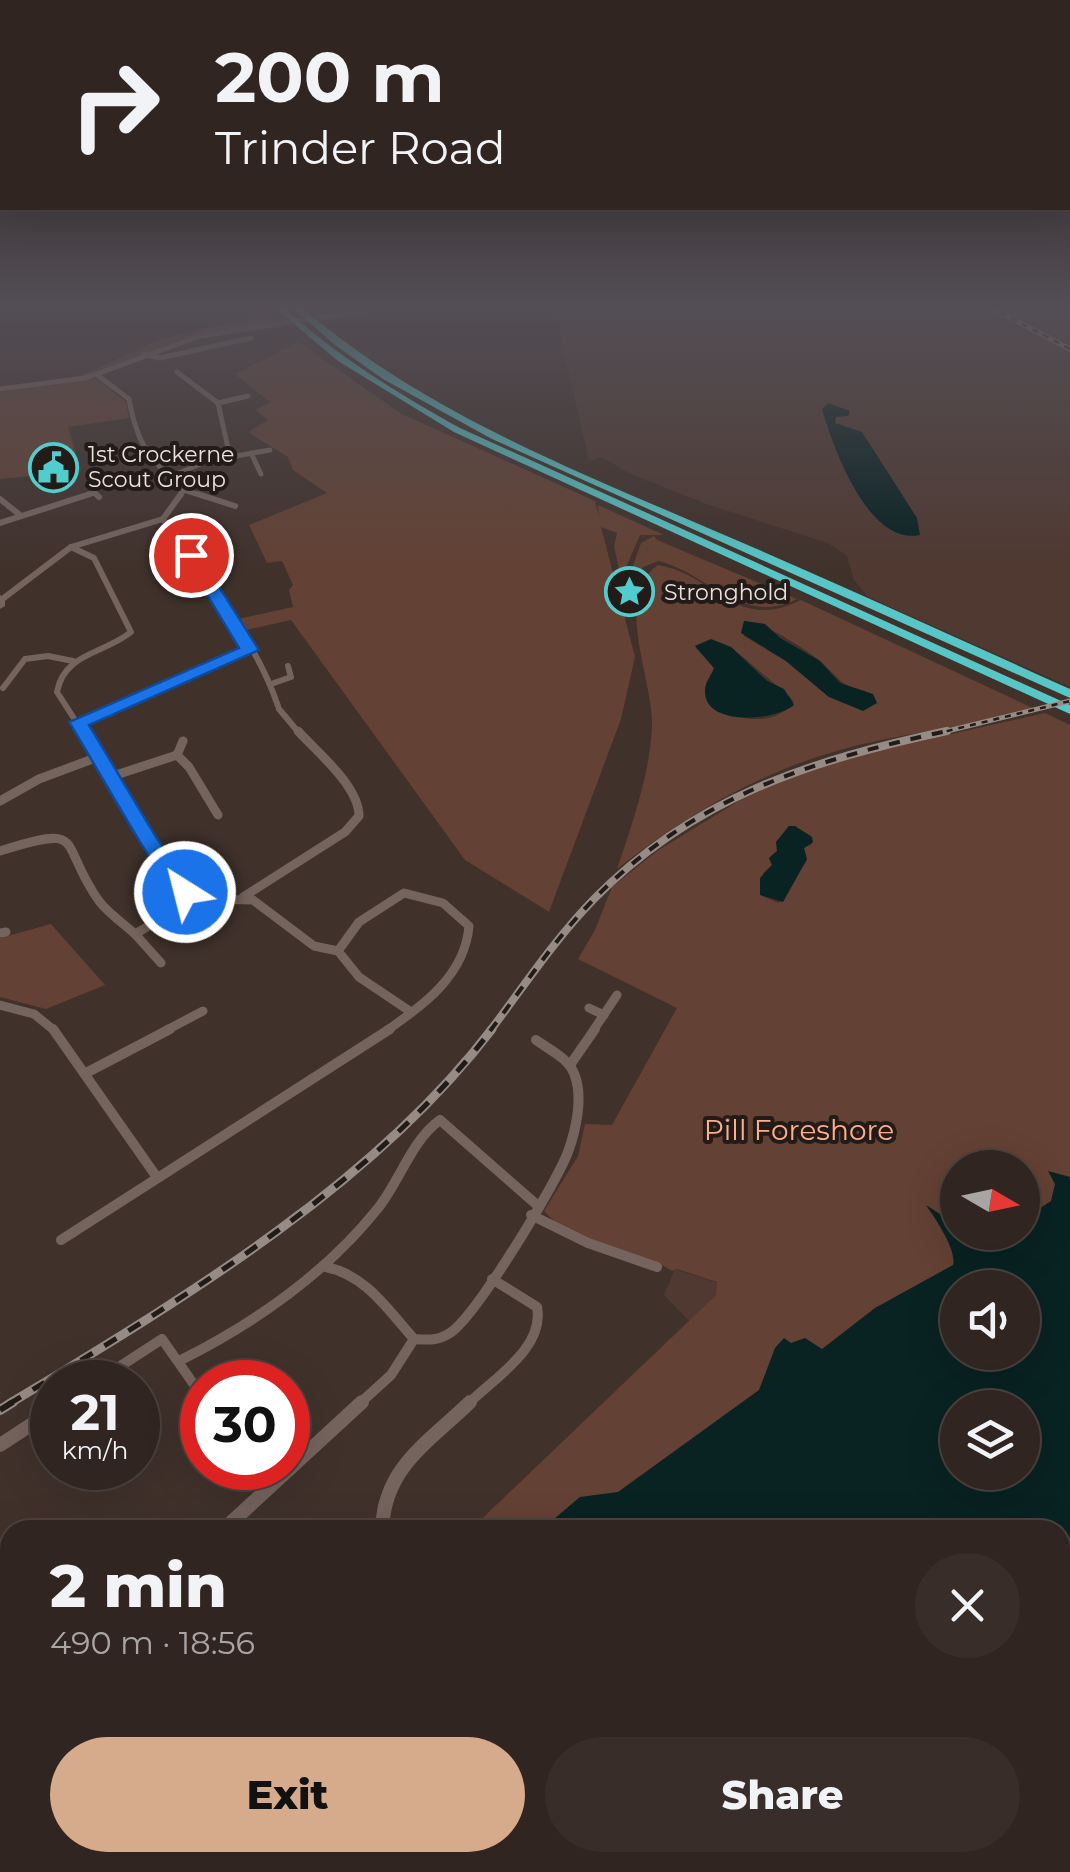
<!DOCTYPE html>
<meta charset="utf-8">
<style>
body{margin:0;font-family:Montserrat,sans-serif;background:#382d29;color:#f1f3f6;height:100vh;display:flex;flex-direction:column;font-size:38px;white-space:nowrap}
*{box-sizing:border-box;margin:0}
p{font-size:32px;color:#a8a5a5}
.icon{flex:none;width:55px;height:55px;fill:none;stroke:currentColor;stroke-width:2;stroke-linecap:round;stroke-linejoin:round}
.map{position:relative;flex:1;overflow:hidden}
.panel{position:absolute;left:0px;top:1520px;width:1070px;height:352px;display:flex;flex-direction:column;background:#302520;border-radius:30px 30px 0 0;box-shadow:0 10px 40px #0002,0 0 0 2px #4b423e}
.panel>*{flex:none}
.top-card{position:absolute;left:0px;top:0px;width:1070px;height:210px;box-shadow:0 10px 40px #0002,0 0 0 2px #4b423e;background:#302520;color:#f1f3f6;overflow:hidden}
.needle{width:65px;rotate:99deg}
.buttons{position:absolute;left:940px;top:1150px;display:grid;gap:20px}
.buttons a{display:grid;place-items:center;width:100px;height:100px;border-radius:50%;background:#302520;box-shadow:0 10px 40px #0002,0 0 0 2px #4b423e;font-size:50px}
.speed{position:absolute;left:30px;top:1360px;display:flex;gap:20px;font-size:50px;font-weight:700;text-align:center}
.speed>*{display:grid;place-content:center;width:130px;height:130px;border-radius:50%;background:#302520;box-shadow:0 10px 40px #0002,0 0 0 2px #4b423e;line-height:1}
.speed small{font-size:25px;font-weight:400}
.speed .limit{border:15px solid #d22;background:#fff;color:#111}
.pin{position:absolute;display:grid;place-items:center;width:85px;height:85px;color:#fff;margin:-42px;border:5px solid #fff;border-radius:50%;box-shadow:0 2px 10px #0007}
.me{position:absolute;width:110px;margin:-55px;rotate:324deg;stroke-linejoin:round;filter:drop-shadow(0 0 8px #0008)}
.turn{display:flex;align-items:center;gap:35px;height:210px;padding:0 50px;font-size:45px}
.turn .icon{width:130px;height:130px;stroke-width:2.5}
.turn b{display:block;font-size:70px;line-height:85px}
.round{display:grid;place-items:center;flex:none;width:105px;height:105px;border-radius:52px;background:#382d29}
.head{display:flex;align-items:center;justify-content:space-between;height:170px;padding:0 50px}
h1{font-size:60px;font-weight:800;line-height:75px}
.primary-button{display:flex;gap:20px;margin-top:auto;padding:20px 50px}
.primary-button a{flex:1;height:115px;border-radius:60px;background:#d6ab8b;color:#111;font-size:40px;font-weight:800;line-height:115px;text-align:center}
.primary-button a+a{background:#382d29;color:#f1f3f6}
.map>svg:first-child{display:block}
</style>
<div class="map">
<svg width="1070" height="1872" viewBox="0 0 1070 1872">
<rect width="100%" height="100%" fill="#40312b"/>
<!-- built -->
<g fill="#4f3931">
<path d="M550 307H1070V687L868 597 854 580 847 556 828 543 709 505 629 473 602 457 589 461 560 334Z"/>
<path d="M675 1269 718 1283 716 1295 690 1322 664 1295Z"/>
</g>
<!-- green -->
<g fill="#634134" fill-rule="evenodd">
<path d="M256 307H261L276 321 188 337 91 375 0 388 82 375 159 340 261 315Z"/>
<path d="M298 342 402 414 595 501 599 517 598 505 664 535H640L621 579 614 546 617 533 601 527 635 657 621 719 549 912 465 860 291 620 246 630 238 619 293 607 289 590 293 585 282 561 267 563 249 525 327 493 293 470 288 457 248 432 268 420 256 410 270 402 235 374Z"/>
<path d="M96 379 126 402 129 418 68 427 81 471 0 479V392Z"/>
<path d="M654 536 657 540 797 599C743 627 709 574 659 561L643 567 635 587 626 585 641 543Z"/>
<path d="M658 565C715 574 734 633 801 600L1035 709C971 727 904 732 840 750 757 773 684 817 617 869 632 824 650 774 652 726 654 681 612 597 658 565ZM744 621C762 621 806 649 821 662 838 677 841 687 866 691L829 697 786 661 744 636ZM731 647 789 696 794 702C773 729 729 721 707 699V682L714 668 696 648Z"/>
<path d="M1045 713 1070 725V1288H958V1352L754 1530H470L716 1295 717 1282 677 1269 672 1271C634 1246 575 1247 544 1211L578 1156 585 1124 612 1125 677 1008 578 959 595 930 612 887 657 851 737 802 788 778 863 754ZM789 826 810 835 812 844 804 848 806 862 779 903 762 896 763 873 772 865 769 858 777 851V841ZM958 1168H1022V1232H958Z"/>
<path d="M51 924 105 985 46 1009 0 997V938Z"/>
</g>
<!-- water -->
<g fill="#092222" fill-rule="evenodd">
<path d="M828 403 850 411 848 416 836 417 835 423 862 432 917 518 920 535C868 546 833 447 822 409Z"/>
<path d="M744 621 765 624 780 638 820 661 840 683 873 694 877 703 863 711 829 697 786 661 741 633Z"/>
<path d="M711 639 731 647 767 681 784 689 794 705C775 721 703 727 705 690 705 682 712 675 714 668L695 646Z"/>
<path d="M795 826 812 837 813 842 804 848 807 859 783 902 760 895V878L772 865 769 858 777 851 776 842 789 826Z"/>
<path d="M1048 1171 1070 1177V1704L1060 1697V1530H541L580 1497 618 1492 759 1390 775 1348 784 1338 791 1343 805 1338 822 1349 875 1308 953 1265C957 1250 935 1218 926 1205L957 1225 958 1232H1022L1023 1219 1051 1201 1055 1184ZM958 1288H1022V1352H958ZM958 1408H1022V1472H958Z"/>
<path d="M200 1863 861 1862V1872H190Z"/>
</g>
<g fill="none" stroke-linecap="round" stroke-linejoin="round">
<!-- street-far4 -->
<g stroke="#75645d" stroke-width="5">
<path d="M143 354 160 358 251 338"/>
<path d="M177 372 218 403 230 457"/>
<path d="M97 375 129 399C137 445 150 460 184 490L179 497"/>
<path d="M0 389 86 378 200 336 388 307"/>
<path d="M218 403 248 396"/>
<path d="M251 453 261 474"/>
<path d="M169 477 208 461 270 450"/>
<path d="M184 490 206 497"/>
<path d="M82 497 94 493 99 497"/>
</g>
<!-- street-far3 -->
<g stroke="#75645d" stroke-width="6">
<path d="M96 494 99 497"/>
<path d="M198 494 235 506"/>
<path d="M0 499 20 515"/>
<path d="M163 519 181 494"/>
<path d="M163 519C204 577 255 638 278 706"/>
<path d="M0 523 90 494"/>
<path d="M71 547 94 558 131 632C104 654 64 653 57 692L84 734"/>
<path d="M1 600 71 547 163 519"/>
<path d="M271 684 291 677 288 666"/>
<path d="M3 688 25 659 48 656 73 661"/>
<path d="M279 709 300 734"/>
<path d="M78 723 250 650"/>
</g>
<!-- street-far2 -->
<g stroke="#75645d" stroke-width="9">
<path d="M82 731 159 859 181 888 200 899 253 900 314 946 338 951"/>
<path d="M177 755 183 741"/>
<path d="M113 776 177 755 189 767 218 815"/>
<path d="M0 801 39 779 98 757"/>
<path d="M0 851C89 823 57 842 99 901 108 913 124 924 135 934"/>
<path d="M243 897 345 832 359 816C359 786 317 752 298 731"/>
<path d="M0 933 6 932"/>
<path d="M161 963 135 934 197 898"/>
<path d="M0 1005 34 1014 55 1031"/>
<path d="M589 1008 604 1015"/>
<path d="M165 1031 203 1011"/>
<path d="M386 1031C424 1005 465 975 469 926L443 903 404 893 359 922 338 951 359 977 411 1012"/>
<path d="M593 1031 617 995"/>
</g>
<!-- street-far1 -->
<g stroke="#75645d" stroke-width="10">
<path d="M53 1029 156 1176"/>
<path d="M570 1065 595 1029"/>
<path d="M86 1073 170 1029"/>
<path d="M531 1215 588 1243 657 1267"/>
<path d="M61 1240 390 1029"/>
<path d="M326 1267C366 1275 388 1310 414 1339 429 1340 437 1341 450 1333 476 1316 556 1184 568 1152 576 1130 583 1098 575 1076 570 1059 550 1050 536 1040"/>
<path d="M179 1361C255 1323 325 1275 379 1207 400 1180 412 1140 440 1120L537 1205"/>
<path d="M96 1382 162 1339 202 1396"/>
<path d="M359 1404 391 1375 414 1339"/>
<path d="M468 1404C494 1378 545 1348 537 1307L492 1279"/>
</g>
<!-- street -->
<g stroke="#75645d" stroke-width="14">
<path d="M0 1445 52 1411"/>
<path d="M223 1530 362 1402"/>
<path d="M382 1530C384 1467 428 1443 470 1402"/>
<path d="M0 1753 10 1743"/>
<path d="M152 1872 162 1862"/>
</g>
<!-- secondary -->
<path fill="#75645d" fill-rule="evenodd" d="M0 595 5 598V606L0 609Z"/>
<!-- highway -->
<g fill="#57c6c6" fill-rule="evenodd">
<path d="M274 307H283C337 356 397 393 460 428L1070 705V714L454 432 338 361Z"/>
<path d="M292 307H301C425 413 574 470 722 534 839 584 954 637 1070 689V698L492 439 383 379 335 345Z"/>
</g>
<defs>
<g id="rail-far3">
<path d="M990 307 1070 349"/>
<path d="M935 734 1070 701"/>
</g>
<path id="rail-far2" d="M490 1031C524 986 555 939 594 899 694 797 812 760 947 731"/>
<path id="rail-far1" d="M9 1404C177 1302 372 1187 492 1029"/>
<path id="rail" d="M0 1410 13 1402"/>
</defs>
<!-- rail-far3 casing -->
<use href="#rail-far3" stroke="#978b86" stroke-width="5"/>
<!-- rail-far2 casing -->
<use href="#rail-far2" stroke="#978b86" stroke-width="8"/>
<!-- rail-far1 casing -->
<use href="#rail-far1" stroke="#978b86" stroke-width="9"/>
<!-- rail casing -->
<use href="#rail" stroke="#978b86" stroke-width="10"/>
<!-- rail-far3 -->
<use href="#rail-far3" stroke="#221b18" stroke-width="2.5" stroke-dasharray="6" stroke-linecap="butt"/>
<!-- rail-far2 -->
<use href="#rail-far2" stroke="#221b18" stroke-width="4" stroke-dasharray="11" stroke-linecap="butt"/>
<!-- rail-far1 -->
<use href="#rail-far1" stroke="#221b18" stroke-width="5" stroke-dasharray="14" stroke-linecap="butt"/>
<!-- rail -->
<use href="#rail" stroke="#221b18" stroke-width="6" stroke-dasharray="18" stroke-linecap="butt"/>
</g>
<!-- sky -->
<linearGradient id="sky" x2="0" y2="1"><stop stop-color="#231b18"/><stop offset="0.54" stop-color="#534e55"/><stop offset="1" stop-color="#534e55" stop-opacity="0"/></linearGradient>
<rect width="1070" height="569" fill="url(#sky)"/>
<!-- route -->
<path fill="#1a73e8" stroke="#114b97" stroke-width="2.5" d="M191 550 199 555 259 650 89 725 156 837 196 892 185 900 177 898C137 842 105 781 69 722L239 648 183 555Z"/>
<!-- icons -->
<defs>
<symbol id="civic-ring" viewBox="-11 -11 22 22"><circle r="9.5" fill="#221b18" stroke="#52cdcd" stroke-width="1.5"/><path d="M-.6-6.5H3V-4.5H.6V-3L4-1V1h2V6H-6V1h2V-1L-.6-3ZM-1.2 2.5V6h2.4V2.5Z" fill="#52cdcd"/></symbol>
<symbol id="sight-ring" viewBox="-11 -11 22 22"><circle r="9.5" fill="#221b18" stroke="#52cdcd" stroke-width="1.5"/><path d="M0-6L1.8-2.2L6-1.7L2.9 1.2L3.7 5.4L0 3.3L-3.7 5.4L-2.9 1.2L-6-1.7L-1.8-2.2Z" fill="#52cdcd"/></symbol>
</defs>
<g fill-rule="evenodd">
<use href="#civic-ring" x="26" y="440" width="55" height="55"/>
<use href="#sight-ring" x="602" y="564" width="55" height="55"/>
</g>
<g text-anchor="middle" stroke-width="8" stroke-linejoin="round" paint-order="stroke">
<!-- far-poi labels -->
<g font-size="22" fill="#eae0dc" stroke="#221b18" text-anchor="start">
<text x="88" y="462">1st Crockerne<tspan x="88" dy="25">Scout Group</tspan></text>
<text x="664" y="600">Stronghold</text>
</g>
<!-- park labels -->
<g font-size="28" fill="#ffad8d" stroke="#221b18">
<text x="799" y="1140">Pill Foreshore</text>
</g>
</g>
</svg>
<div class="buttons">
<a><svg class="needle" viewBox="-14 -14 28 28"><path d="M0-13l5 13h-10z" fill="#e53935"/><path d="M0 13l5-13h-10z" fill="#a8a5a5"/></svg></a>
<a><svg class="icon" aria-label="sound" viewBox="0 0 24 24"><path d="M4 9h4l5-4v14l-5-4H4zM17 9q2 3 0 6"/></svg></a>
<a><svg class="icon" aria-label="layers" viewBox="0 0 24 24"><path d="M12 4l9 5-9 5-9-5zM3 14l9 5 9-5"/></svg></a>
</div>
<div class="speed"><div>21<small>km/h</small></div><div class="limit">30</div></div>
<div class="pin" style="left:191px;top:555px;background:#d93025"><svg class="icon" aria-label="arrive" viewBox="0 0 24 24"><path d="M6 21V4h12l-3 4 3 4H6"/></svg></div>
<svg class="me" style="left:185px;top:892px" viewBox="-20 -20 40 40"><circle r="17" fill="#1a73e8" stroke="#fff" stroke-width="3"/><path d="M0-11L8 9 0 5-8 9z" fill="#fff"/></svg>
<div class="top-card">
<div class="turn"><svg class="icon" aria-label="right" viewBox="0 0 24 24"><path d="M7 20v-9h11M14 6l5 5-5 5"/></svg><div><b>200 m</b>Trinder Road</div></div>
</div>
<section class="panel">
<div class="head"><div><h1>2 min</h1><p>490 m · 18:56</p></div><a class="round"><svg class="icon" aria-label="close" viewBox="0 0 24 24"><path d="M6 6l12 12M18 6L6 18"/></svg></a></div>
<div class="primary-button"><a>Exit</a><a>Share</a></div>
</section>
</div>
